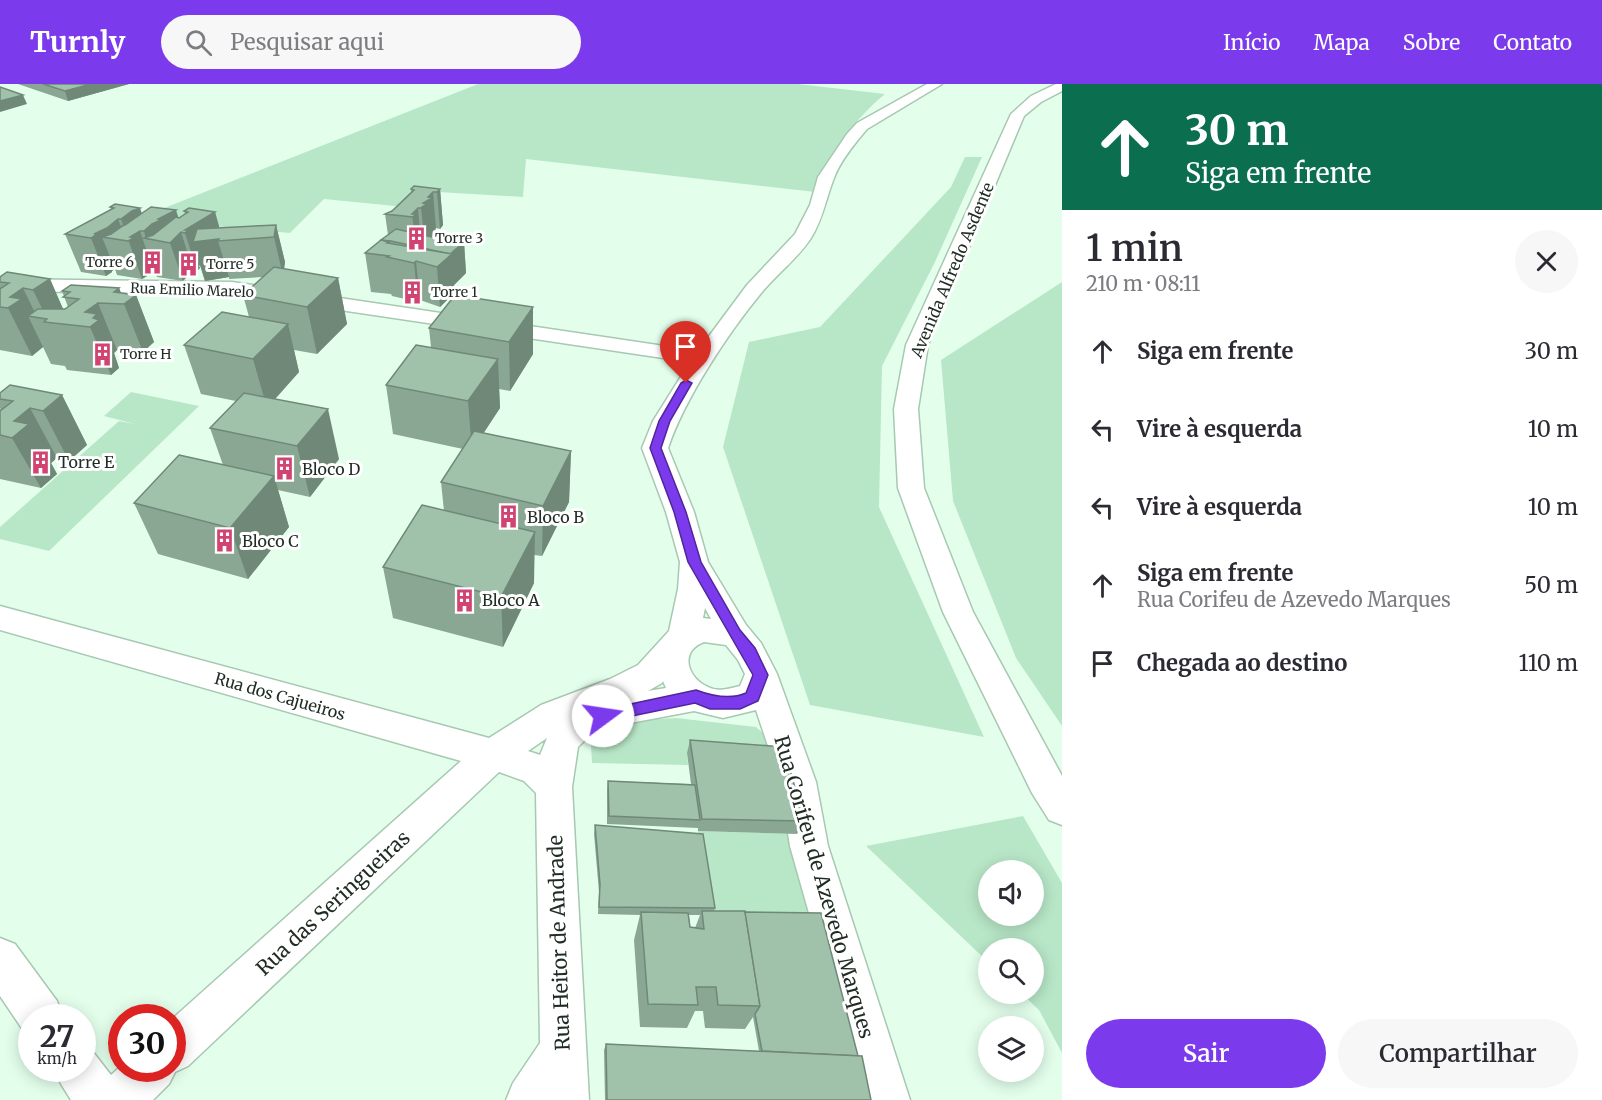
<!DOCTYPE html>
<html lang="pt">
<meta charset="utf-8">
<style>
body{margin:0;font-family:Merriweather,serif;background:#f7f7f7;color:#2b2b33;height:100vh;display:flex;flex-direction:column;font-size:22px;white-space:nowrap}
*{box-sizing:border-box;margin:0}
p{font-size:20px;color:#7c7c81}
.icon{flex:none;width:33px;height:33px;fill:none;stroke:currentColor;stroke-width:2;stroke-linecap:round;stroke-linejoin:round}
.map{position:relative;flex:1;overflow:hidden}
.side{display:flex;flex-direction:column;background:#fff;width:540px}
.side>*{flex:none}
.hud{background:#0b6e4f;color:#fff;overflow:hidden}
.fabs{position:absolute;left:978px;top:776px;display:grid;gap:12px}
.fabs a{display:grid;place-items:center;width:66px;height:66px;border-radius:50%;background:#fff;box-shadow:0 3px 15px #0003;font-size:30px}
.speed{position:absolute;left:18px;top:920px;display:flex;gap:12px;font-size:30px;font-weight:700;text-align:center}
.speed>*{display:grid;place-content:center;width:78px;height:78px;border-radius:50%;background:#fff;box-shadow:0 3px 15px #0003;line-height:1}
.speed small{font-size:15px;font-weight:400}
.speed .limit{border:9px solid #d22;background:#fff;color:#111}
.pin{position:absolute;display:grid;place-items:center;width:51px;height:51px;color:#fff;margin:-62px -26px;border-radius:50% 50% 50% 0;rotate:-45deg;box-shadow:0 0 6px #0007}
.pin .icon{rotate:45deg}
.me{position:absolute;width:66px;margin:-33px;rotate:76deg;stroke-linejoin:round;filter:drop-shadow(0 0 4px #0008)}
.turn{display:flex;align-items:center;gap:21px;height:126px;padding:0 24px;font-size:27px}
.turn .icon{width:78px;height:78px;stroke-width:2.5}
.turn b{display:block;font-size:42px;line-height:51px}
.round{display:grid;place-items:center;flex:none;width:63px;height:63px;border-radius:32px;background:#f7f7f7}
.head{display:flex;align-items:center;justify-content:space-between;height:102px;padding:0 24px}
h1{font-size:36px;font-weight:600;line-height:45px}
.primary-button{display:flex;gap:12px;margin-top:auto;padding:12px 24px}
.primary-button a{flex:1;height:69px;border-radius:36px;background:#7c3aed;color:#fff;font-size:24px;font-weight:600;line-height:69px;text-align:center}
.primary-button a+a{background:#f7f7f7;color:#2b2b33}
ul{padding:0;list-style:none}
li{display:flex;align-items:center;gap:18px;height:78px;padding:0 24px}
li div{flex:1}
li b{display:block;font-size:22px}
li em{font-style:normal}
header{display:flex;align-items:center;gap:36px;box-sizing:border-box;height:84px;padding:0 30px;background:#7c3aed;color:#fff}
header strong{font-size:28px}
nav{display:flex;gap:33px;margin-inline-start:auto;font-size:21px}
.search{width:420px;height:54px;background:#f7f7f7;display:flex;align-items:center;gap:15px;box-sizing:border-box;padding:0 21px;border-radius:33px;color:#7c7c81;font-size:22px}
main{display:flex;flex:1;min-height:0}
.map>svg:first-child{display:block}
</style>
<header>
<strong>Turnly</strong>
<div class="search"><svg class="icon" aria-label="search" viewBox="0 0 24 24"><circle cx="10" cy="10" r="6"/><path d="M15 15l6 6"/></svg>Pesquisar aqui</div>
<nav><a>Início</a><a>Mapa</a><a>Sobre</a><a>Contato</a></nav>
</header>
<main>
<div class="map">
<svg width="1062" height="1016" viewBox="0 0 1062 1016">
<rect width="100%" height="100%" fill="#e3ffec"/>
<!-- green -->
<g fill="#b8e7c7" fill-rule="evenodd">
<path d="M478 0H798L885 10C855 35 827 71 815 108L526 75 523 113 438 108 415 124 324 115 290 149 160 137 144 132Z"/>
<path d="M965 73H982L935 178 882 282 879 423 984 653 810 621 723 363 749 258 820 243 951 103Z"/>
<path d="M1062 198V642L1016 574 953 417 941 276Z"/>
<path d="M131 308 199 322 49 467 0 455V443L119 337 135 340 104 332Z"/>
<path d="M676 634 756 643 778 662 687 669 688 681 592 679 591 661 607 645 654 635Z"/>
<path d="M1023 732 1062 799V969L1039 926 1021 909H1034V864H988V878L866 762ZM988 786H1034V831H988Z"/>
<path d="M698 747 797 750 818 833 712 831Z"/>
</g>
<g fill="none" stroke-linecap="round" stroke-linejoin="round">
<defs>
<g id="minor">
<path d="M927 0H942L867 45C855 59 840 77 834 94 826 114 823 135 811 154 798 174 777 190 762 208 728 249 685 314 668 364L694 428 708 478 746 541 761 559 777 590 816 698 828 762 910 1016H862L790 762 780 698 756 626 723 634 694 627 625 640 600 647 586 655 578 663 572 703 589 1016H506L513 999 540 959 536 709 524 697 499 688 188 982 175 988 169 1000 153 1016H71L61 1000 54 984H82V963L93 968 111 991 122 981V984H172V935L461 677 0 546V522L489 654 541 621 610 595 638 581 669 547 678 505 680 478 666 428 642 364 653 337 690 278 232 210 0 207V195L232 198 698 267 747 201 795 150 810 121 818 93 847 50 857 39ZM705 524 711 535 703 534ZM704 558 726 561 738 576 745 590 740 602C729 605 718 608 708 603 687 594 679 567 704 558ZM663 597 666 604 648 607 662 599ZM547 654 540 671 528 667Z"/>
<path d="M1056 0H1062V7L1041 18 1024 32 928 261 918 325 924 404 973 528 1062 692V741L1049 736 1032 709 943 528 898 404 894 325 906 261 1011 30 1031 12Z"/>
<path d="M0 854 15 860 57 917 63 933H32V951L25 949 0 912Z"/>
</g>
</defs>
<!-- minor casing -->
<use href="#minor" stroke="#a7c8b1" stroke-width="3"/>
<!-- minor -->
<use href="#minor" fill="#fff" fill-rule="evenodd"/>
</g>
<!-- wall -->
<g fill="#8aa793" fill-rule="evenodd">
<path d="M18 0H129L68 17Z"/>
<path d="M411 105H440L443 141 440 145 436 144 435 146V150L431 153 454 158H464L466 189 454 201V209L440 223 420 216 418 218 392 212 391 210 371 208 365 169 388 151 385 130 392 127 411 108Z"/>
<path d="M110 123 142 129 179 134 185 130 184 127 215 128 219 144 276 141 285 178 284 185 338 194 347 240 317 270 294 266 299 288 275 315 339 375 310 413 278 406 289 443 248 495 158 470 134 419 223 381 210 344 236 317 201 310 184 261 249 233 243 211 263 193 229 195V193L205 197 200 181 199 182 200 184 197 187 193 186 183 197 157 193 154 185H153L146 189 147 192 142 195 117 191 115 185 112 187V188L106 192 81 188 65 150 111 125Z"/>
<path d="M0 193 50 195 63 225H65L68 223 62 207 119 204 121 209 136 211 154 258 143 268 117 266 114 269 119 284 111 291 67 286 65 282 51 280 43 263 32 272 0 266Z"/>
<path d="M455 211 533 270 510 307 499 305 500 324 483 349 571 367 569 418 542 472 534 471V499L503 563 393 534 383 483 444 427 441 398 463 365 393 350 386 301 431 263 429 244Z"/>
<path d="M0 309 62 311 87 361 69 377 57 374 51 379 57 390 41 404 0 395V325L1 326 0 324Z"/>
<path d="M690 656 804 737 797 750 698 747V744L607 740V706L608 697 691 700 687 669Z"/>
<path d="M595 741 715 824 714 827 858 972 871 1016H605L604 966 606 960 759 967 753 933 745 945 705 944 703 927H695L687 944 640 943 634 856 640 831 598 830 599 808 594 750ZM689 831H700L695 844 690 843Z"/>
</g>
<!-- shaded-wall -->
<g fill="#708878">
<path d="M91 0H129L68 17 65 7Z"/>
<path d="M23 11 27 20 0 28V17Z"/>
<path d="M440 105 443 141 440 145 437 108Z"/>
<path d="M433 108 436 144 435 146V150L429 154 425 161 421 124 423 119Z"/>
<path d="M140 124 147 144 158 135 176 126 183 148H181L193 186 183 197 170 159 146 155 144 147H140L153 185 146 189 147 192 142 195 121 135 132 127Z"/>
<path d="M418 124 421 161 416 163 412 130Z"/>
<path d="M215 128 223 156 218 157 229 193 205 197 200 181 199 182 200 184 197 187 185 149V146Z"/>
<path d="M118 135 126 157 121 143H118L122 156 102 153 115 185 112 187V188L106 192 91 154 94 150Z"/>
<path d="M276 141 285 178 283 192 274 153Z"/>
<path d="M464 158 466 189 454 201V209L440 223 437 183Z"/>
<path d="M416 177 420 216 418 218 414 179Z"/>
<path d="M338 194 347 240 317 270 307 223Z"/>
<path d="M50 195 70 241 49 239 33 206Z"/>
<path d="M23 204 37 233 28 232 43 263 32 272 8 224 10 213Z"/>
<path d="M119 204 125 219 136 211 154 258 143 268 124 220 114 208Z"/>
<path d="M98 219 117 266 114 269 119 284 111 291 90 243 85 228Z"/>
<path d="M533 223V270L510 307 509 258Z"/>
<path d="M288 240 299 288 267 324 253 275Z"/>
<path d="M498 275 500 324 472 367 468 317Z"/>
<path d="M62 311 87 361 69 377 43 327Z"/>
<path d="M30 324 57 374 51 379 57 390 41 404 12 354 14 337Z"/>
<path d="M328 325 339 375 310 413 297 362Z"/>
<path d="M571 367 569 418 542 472 543 422Z"/>
<path d="M274 392 289 443 248 495 230 444Z"/>
<path d="M535 448 534 499 503 563 501 513Z"/>
</g>
<!-- building -->
<g fill="#a0c2ab" stroke="#708878" stroke-width="1.5">
<path d="M43 0H91L65 7Z"/>
<path d="M0 3 23 11 0 17Z"/>
<path d="M414 102 440 105 437 108H433L428 113 432 114 423 119 426 120 421 124H418L412 130H416L413 133 385 130 392 127 414 106 411 105Z"/>
<path d="M115 120 140 124 132 127 121 135H118L107 144 94 150H97L91 154 65 150 114 124 110 123Z"/>
<path d="M151 123 176 126 158 135 161 136 152 140 144 147H140L130 153 134 154 128 157 102 153 111 150 121 143H118L125 141Z"/>
<path d="M189 124 215 128 185 146H188L185 149 181 148 170 159 144 154 153 151 176 133 179 134 188 128 184 127Z"/>
<path d="M276 141 274 153 218 157 219 155 193 158 197 145Z"/>
<path d="M396 145 454 158H464L450 170 391 157 381 156Z"/>
<path d="M381 156 389 158 387 159 452 170 437 183 416 177 414 179 387 173 389 172 365 169Z"/>
<path d="M274 183 338 194 307 223 243 211Z"/>
<path d="M7 188 50 195 33 206 23 204 10 213 22 215 8 224 0 223V205L9 199 0 198V193Z"/>
<path d="M71 201 119 204 114 208 136 211 124 220 98 219 85 228 97 230 93 234 99 236 90 243 44 238 47 235 28 232 38 225H65L79 215 63 213 70 208 62 207Z"/>
<path d="M455 211 533 223 509 258 429 244Z"/>
<path d="M222 228 288 240 253 275 184 261Z"/>
<path d="M416 261 498 275 468 317 386 301Z"/>
<path d="M10 301 62 311 43 327 30 324 14 337 29 340 12 354 0 351V327L13 317 0 315V309Z"/>
<path d="M244 309 328 325 297 362 210 344Z"/>
<path d="M474 347 571 367 543 422 441 398Z"/>
<path d="M179 371 274 392 230 444 134 419Z"/>
<path d="M422 421 535 448 501 513 383 483Z"/>
<path d="M690 656 784 663 804 737 702 735Z"/>
<path d="M608 697 695 701 700 736 609 732Z"/>
<path d="M595 741 703 750 715 824 599 823 600 800Z"/>
<path d="M702 827H745L760 922 718 921 716 903H696L698 921 648 920 641 828 688 829 690 843 704 845Z"/>
<path d="M745 828 821 829 858 972 762 967 755 930 760 922Z"/>
<path d="M606 960 862 972 871 1016H607Z"/>
</g>
<!-- route -->
<path fill="#7c3aed" stroke="#51269a" stroke-width="1.5" d="M686 296 692 299 670 337 661 364 686 428 701 478 740 546 755 564 768 591 758 617 740 625H710L695 619 603 638 598 636 596 632 598 627 696 606C712 612 730 616 746 609L753 591 688 478 674 428 650 364 659 337 681 299Z"/>
<!-- icons -->
<defs>
<symbol id="building-bare" viewBox="-9 -9 18 18"><path d="M-4-6H4V6H1V3H-1V6H-4ZM-2.5-4.3h1.7v1.8h-1.7ZM.8-4.3h1.7v1.8H.8ZM-2.5-1h1.7V.8h-1.7ZM.8-1h1.7V.8H.8Z" fill="#d14472" stroke="#fff" stroke-width="2.5" paint-order="stroke"/></symbol>
</defs>
<g fill-rule="evenodd">
<use href="#building-bare" x="400" y="138" width="33" height="33"/>
<use href="#building-bare" x="136" y="162" width="33" height="33"/>
<use href="#building-bare" x="172" y="164" width="33" height="33"/>
<use href="#building-bare" x="396" y="192" width="33" height="33"/>
<use href="#building-bare" x="86" y="254" width="33" height="33"/>
<use href="#building-bare" x="24" y="362" width="33" height="33"/>
<use href="#building-bare" x="268" y="368" width="33" height="33"/>
<use href="#building-bare" x="492" y="416" width="33" height="33"/>
<use href="#building-bare" x="208" y="440" width="33" height="33"/>
<use href="#building-bare" x="448" y="500" width="33" height="33"/>
</g>
<g text-anchor="middle" stroke-width="6" stroke-linejoin="round" paint-order="stroke">
<!-- far-poi labels -->
<g font-size="14" fill="#1f2c23" stroke="#fff" text-anchor="start">
<text x="435" y="159">Torre 3</text>
<text x="134" y="183" text-anchor="end">Torre 6</text>
<text x="206" y="185">Torre 5</text>
<text x="431" y="213">Torre 1</text>
<text x="120" y="275">Torre H</text>
</g>
<!-- far-street labels -->
<g font-size="14" fill="#1f2c23" stroke="#fff">
<text transform="translate(192 206) rotate(2)" y="5">Rua Emilio Marelo</text>
</g>
<!-- street labels -->
<g font-size="16" fill="#1f2c23" stroke="#fff">
<text transform="translate(952 186) rotate(-67)" y="6">Avenida Alfredo Asdente</text>
<text transform="translate(280 612) rotate(16)" y="6">Rua dos Cajueiros</text>
</g>
<!-- poi labels -->
<g font-size="16" fill="#1f2c23" stroke="#fff" text-anchor="start">
<text x="58" y="384">Torre E</text>
<text x="302" y="391">Bloco D</text>
<text x="527" y="439">Bloco B</text>
<text x="242" y="463">Bloco C</text>
<text x="482" y="522">Bloco A</text>
</g>
<!-- near-street labels -->
<g font-size="20" fill="#1f2c23" stroke="#fff">
<text transform="translate(824 803) rotate(74)" y="7">Rua Corifeu de Azevedo Marques</text>
<text transform="translate(333 819) rotate(-43)" y="7">Rua das Seringueiras</text>
<text transform="translate(559 859) rotate(-92)" y="7">Rua Heitor de Andrade</text>
</g>
</g>
</svg>
<div class="fabs">
<a><svg class="icon" aria-label="sound" viewBox="0 0 24 24"><path d="M4 9h4l5-4v14l-5-4H4zM17 9q2 3 0 6"/></svg></a>
<a><svg class="icon" aria-label="search" viewBox="0 0 24 24"><circle cx="10" cy="10" r="6"/><path d="M15 15l6 6"/></svg></a>
<a><svg class="icon" aria-label="layers" viewBox="0 0 24 24"><path d="M12 4l9 5-9 5-9-5zM3 14l9 5 9-5"/></svg></a>
</div>
<div class="speed"><div>27<small>km/h</small></div><div class="limit">30</div></div>
<div class="pin" style="left:686px;top:299px;background:#d93025"><svg class="icon" aria-label="arrive" viewBox="0 0 24 24"><path d="M6 21V4h12l-3 4 3 4H6"/></svg></div>
<svg class="me" style="left:603px;top:632px" viewBox="-20 -20 40 40"><circle r="19" fill="#fff"/><path d="M0-13L10 11 0 6-10 11z" fill="#7c3aed"/></svg>
</div>
<section class="side">
<div class="hud">
<div class="turn"><svg class="icon" aria-label="ahead" viewBox="0 0 24 24"><path d="M12 20V5M6 11l6-6 6 6"/></svg><div><b>30 m</b>Siga em frente</div></div>
</div>
<div class="head"><div><h1>1 min</h1><p>210 m · 08:11</p></div><a class="round"><svg class="icon" aria-label="close" viewBox="0 0 24 24"><path d="M6 6l12 12M18 6L6 18"/></svg></a></div>
<ul>
<li><svg class="icon" aria-label="ahead" viewBox="0 0 24 24"><path d="M12 20V5M6 11l6-6 6 6"/></svg><div><b>Siga em frente</b></div><em>30 m</em></li>
<li><svg class="icon" aria-label="left" viewBox="0 0 24 24"><path d="M17 20v-9H6M10 6l-5 5 5 5"/></svg><div><b>Vire à esquerda</b></div><em>10 m</em></li>
<li><svg class="icon" aria-label="left" viewBox="0 0 24 24"><path d="M17 20v-9H6M10 6l-5 5 5 5"/></svg><div><b>Vire à esquerda</b></div><em>10 m</em></li>
<li><svg class="icon" aria-label="ahead" viewBox="0 0 24 24"><path d="M12 20V5M6 11l6-6 6 6"/></svg><div><b>Siga em frente</b><p>Rua Corifeu de Azevedo Marques</p></div><em>50 m</em></li>
<li><svg class="icon" aria-label="arrive" viewBox="0 0 24 24"><path d="M6 21V4h12l-3 4 3 4H6"/></svg><div><b>Chegada ao destino</b></div><em>110 m</em></li>
</ul>
<div class="primary-button"><a>Sair</a><a>Compartilhar</a></div>
</section>
</main>
